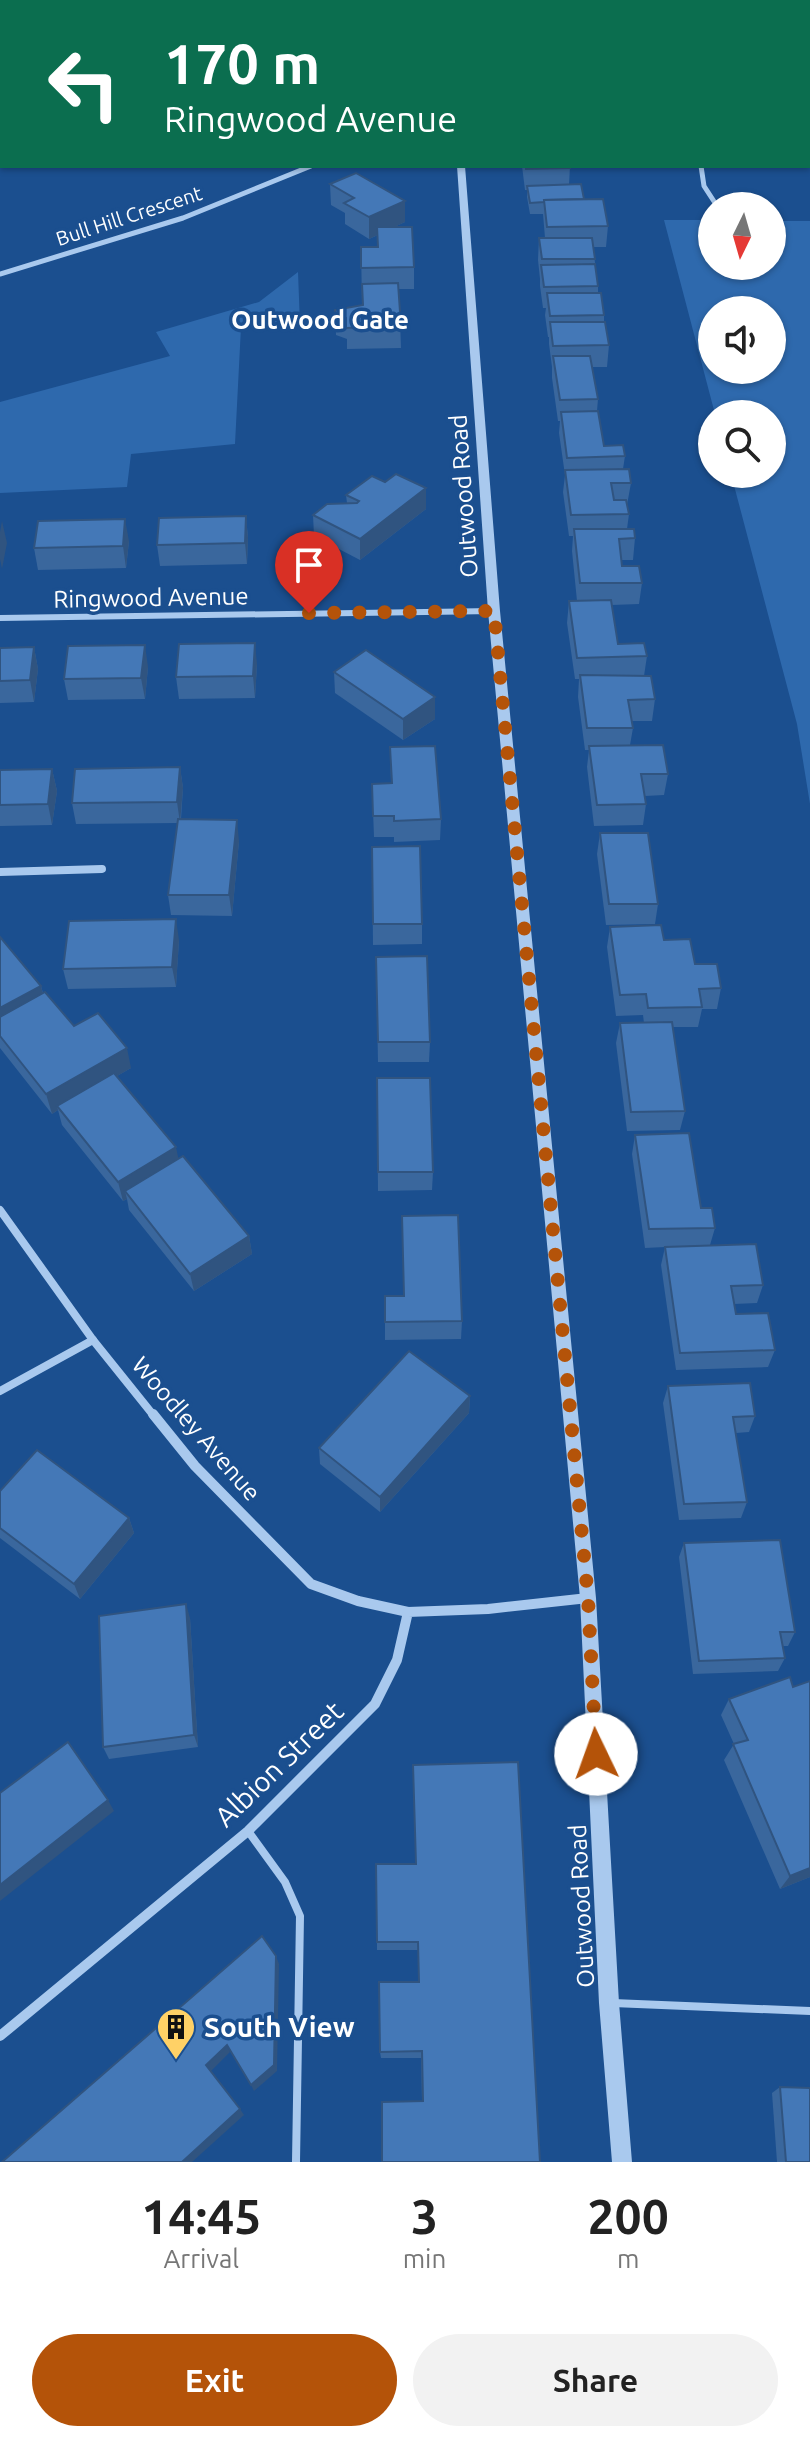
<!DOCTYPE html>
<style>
body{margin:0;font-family:Ubuntu,sans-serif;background:#f2f2f2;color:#222;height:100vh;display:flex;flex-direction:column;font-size:30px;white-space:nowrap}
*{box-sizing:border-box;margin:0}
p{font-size:26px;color:#767676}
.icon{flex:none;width:44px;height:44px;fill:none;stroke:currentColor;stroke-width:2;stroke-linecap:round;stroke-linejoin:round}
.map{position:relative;height:2162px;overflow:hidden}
.drawer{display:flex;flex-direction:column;background:#fff;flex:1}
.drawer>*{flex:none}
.guide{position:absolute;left:0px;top:0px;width:810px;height:168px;box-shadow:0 2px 6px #0004;background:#0b6e4f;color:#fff;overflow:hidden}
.needle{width:52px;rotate:185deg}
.controls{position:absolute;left:698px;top:192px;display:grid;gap:16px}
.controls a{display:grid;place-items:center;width:88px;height:88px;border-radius:50%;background:#fff;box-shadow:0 2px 6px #0004;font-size:40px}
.pin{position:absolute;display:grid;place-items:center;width:68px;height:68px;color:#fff;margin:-82px -34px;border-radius:50% 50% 50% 0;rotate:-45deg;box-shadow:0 0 8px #0007}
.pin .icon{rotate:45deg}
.me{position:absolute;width:88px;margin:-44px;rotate:357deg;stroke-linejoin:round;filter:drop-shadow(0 0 6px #0008)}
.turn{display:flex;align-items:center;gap:28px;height:168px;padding:0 32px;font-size:36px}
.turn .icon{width:104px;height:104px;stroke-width:2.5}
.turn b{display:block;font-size:56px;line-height:68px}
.eta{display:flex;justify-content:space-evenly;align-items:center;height:136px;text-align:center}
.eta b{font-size:48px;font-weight:700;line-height:56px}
.primary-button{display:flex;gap:16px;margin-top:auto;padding:16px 32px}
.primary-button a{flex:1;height:92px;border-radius:48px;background:#b45309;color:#fff;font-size:32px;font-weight:700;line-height:92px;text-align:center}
.primary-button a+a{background:#f2f2f2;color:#222}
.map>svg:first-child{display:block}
</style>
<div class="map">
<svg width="810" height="2162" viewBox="0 0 810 2162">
<rect width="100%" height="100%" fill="#1b4f8f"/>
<!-- green -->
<g fill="#2e69ad" fill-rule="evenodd">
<path d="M664 220H712V266H772V221H810V804L797 724 731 474H772V414H715ZM772 310V370H712V310Z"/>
<path d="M298 272 300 325 241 327 235 444 131 454 127 487 0 493V402L170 356 156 332 259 302Z"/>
</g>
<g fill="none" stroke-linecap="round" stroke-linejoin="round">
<!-- service -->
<g stroke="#a9c9ee" stroke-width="8">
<path d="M248 1831 285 1882 300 1916 296 2162"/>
<path d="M613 2003 810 2011"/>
</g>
<!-- minor-far3 -->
<g stroke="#a9c9ee" stroke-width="5">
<path d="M701 166 704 186 717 206"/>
<path d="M0 274 183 218 311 166"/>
</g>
<!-- minor-far2 -->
<path stroke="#a9c9ee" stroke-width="6" d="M0 618 494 611"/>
<!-- minor-far1 -->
<g stroke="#a9c9ee" stroke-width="8">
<path d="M0 872 102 869"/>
<path d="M0 1210 93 1340 154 1416"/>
<path d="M0 1391 93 1340"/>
</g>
<!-- minor -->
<g stroke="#a9c9ee" stroke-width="10">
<path d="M153 1414 195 1466 311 1584 358 1601 408 1612"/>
<path d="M0 2036 248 1831 375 1704 397 1660 408 1612 488 1609 588 1598"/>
</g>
<!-- tertiary -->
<g fill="#a9c9ee" fill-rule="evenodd">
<rect x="431" y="0" width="8" height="2"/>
<path d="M457 166H465L500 611 596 1598 619 2003 632 2162H612L599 2003 580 1598 488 611Z"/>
</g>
</g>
<!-- wall -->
<g fill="#3a679d">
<path d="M522 166H570L569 185 584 199 608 226 606 247H593L598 286V293L604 315V322L609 345 607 367H592L598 399 597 411 604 446 625 456 623 469 631 483 627 505 629 514 627 529 635 538 633 560H622V566L642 583 639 604 612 605 618 644 647 656 644 676 655 699 652 721H632L633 728 630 745 668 774 664 795 645 796 646 804 643 825 594 826 587 767 589 750H585L578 697 579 679H575L567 623 569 601H577L572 551 573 536H569L563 492 565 475 559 433 560 421H558L552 378V367L549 344V337H548L545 315 546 308H543L540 286V279L538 260 539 238H545L543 214H530L527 197V190H525Z"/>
<path d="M330 184 405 222 394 227 414 267V289H399L401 348 347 349V339L336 335 335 310 362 305 361 247H378V235L369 239 345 224V213L331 205Z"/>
<path d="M346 495 426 509 360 560 314 536 313 515 347 503Z"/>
<path d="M246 516 248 538 247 564 160 566 157 545Z"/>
<path d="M129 541 126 568 38 570 34 548Z"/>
<path d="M34 647 38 669 34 702 0 703V648Z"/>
<path d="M257 664 255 698 179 699 176 677Z"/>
<path d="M148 667 145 699 68 700 64 679Z"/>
<path d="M334 672 435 719 403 740 335 693Z"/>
<path d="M390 747 441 819 440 840 394 842V837H374L372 784 391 783Z"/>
<path d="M180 767 183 788 181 819 239 841 232 916 171 915 168 895 178 823 76 824 72 803Z"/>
<path d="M52 769 57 791 52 825 0 826V770Z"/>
<path d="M600 833 658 904 655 924 606 925 597 854Z"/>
<path d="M372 847 422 924V944L373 945Z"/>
<path d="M610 927 664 940 695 964 721 988 717 1009H702L698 1027H673L685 1111 680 1130 627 1131 616 1043 620 1023H644L643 1015 616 1016 607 947Z"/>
<path d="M0 937 41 986 43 993 74 1026 131 1068 117 1076 178 1159 249 1236 252 1254 194 1291 129 1210 127 1199 123 1201 62 1125 58 1110 52 1114 0 1048Z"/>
<path d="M179 940 176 987 68 989 63 969Z"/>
<path d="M376 957 430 1042 429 1062H378Z"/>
<path d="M377 1078 433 1172 432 1190 378 1191Z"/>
<path d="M635 1135 701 1208 715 1228 710 1245 763 1285 757 1303 734 1304 736 1314 775 1350 768 1367 676 1370 661 1265 665 1247 645 1248 632 1154Z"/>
<path d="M385 1296H403L462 1321 461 1339 385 1340Z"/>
<path d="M668 1386 755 1416 749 1432 736 1433 747 1502 741 1518 679 1520 663 1403Z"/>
<path d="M470 1396 469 1413 380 1512 320 1464 319 1448Z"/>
<path d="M0 1491 129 1518 134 1533 80 1599 0 1538Z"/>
<path d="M684 1543 795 1632 788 1646H783L785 1658 778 1671 693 1674 679 1557Z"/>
<path d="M190 1618 198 1747 109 1759 103 1747Z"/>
<path d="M793 1687 810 1877 780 1889 724 1760 734 1744 721 1715 729 1699Z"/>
<path d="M518 1762 422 2101 421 2058H381L380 2052 419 1982 418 1950H377V1942L415 1864Z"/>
<path d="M780 2087 810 2162H777L772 2093Z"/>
</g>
<!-- shaded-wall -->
<g fill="#305480">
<path d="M405 201V222L369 239V217Z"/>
<path d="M426 488V509L360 560V539Z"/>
<path d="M246 516 248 538 247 564 245 543Z"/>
<path d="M125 519 129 541 126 568 123 546Z"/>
<path d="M2 521 7 543 2 569 0 559V532Z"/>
<path d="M255 643 257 664 255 698 253 676Z"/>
<path d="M145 645 148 667 145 699 141 678Z"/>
<path d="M34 647 38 669 34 702 30 680Z"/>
<path d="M435 697V719L403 740V719Z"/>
<path d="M180 767 183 788 180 823 177 802Z"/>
<path d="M52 769 57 791 52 825 48 804Z"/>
<path d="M237 820 239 841 232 916 229 895Z"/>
<path d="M176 919 179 940 176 987 172 967Z"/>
<path d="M41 986 46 1006 0 1031V1008Z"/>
<path d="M127 1048 131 1068 60 1109 57 1106 58 1110 52 1114 46 1094Z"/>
<path d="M176 1147 180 1166 125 1191 127 1199 123 1201 118 1182Z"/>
<path d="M249 1236 252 1254 194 1291 190 1274Z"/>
<path d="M470 1396 469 1413 380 1512V1497Z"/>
<path d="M129 1518 134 1533 80 1599 74 1584Z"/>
<path d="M186 1604 190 1618 198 1747 194 1735Z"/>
<path d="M108 1800 114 1811 0 1901V1885Z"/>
<path d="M810 1868V1877L780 1889 790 1876Z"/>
<path d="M276 1956 279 1964 277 2071 254 2091 251 2085Z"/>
<path d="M227 2045 230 2052 210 2072 206 2065Z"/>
<path d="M240 2109 244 2115 192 2162H182Z"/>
</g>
<!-- building -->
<g fill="#4478b7" stroke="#305480" stroke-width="2">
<path d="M526 166H570V168L526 169Z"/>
<path d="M356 173 405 201 369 217 344 203 354 198 330 184Z"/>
<path d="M581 184 584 199 544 200V202L530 203 527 186Z"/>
<path d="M603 199 608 226 547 227 544 200Z"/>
<path d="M377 227H412L414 267 361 268V247H378Z"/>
<path d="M539 238H592L595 259H542Z"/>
<path d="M595 264 598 286 544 287 541 265Z"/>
<path d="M398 283 401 326 346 328V318L335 314V310L363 305 362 284Z"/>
<path d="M547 293H601L604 315 550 316Z"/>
<path d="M550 322H605L609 345 553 346Z"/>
<path d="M553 356H590L598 399 560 400Z"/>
<path d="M598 411 604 446 623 445 625 456 567 458 561 412Z"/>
<path d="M629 469 631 483H611L614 500H626L629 514 571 515 565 470Z"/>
<path d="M396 474 426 488 360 539 313 515 327 504 357 503 359 501 346 495 372 476 385 482Z"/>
<path d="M246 516 245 543 157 545 159 518Z"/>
<path d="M125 519 123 546 34 548 38 521Z"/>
<path d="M574 529H634L635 538 619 539 622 566H639L642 583H580Z"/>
<path d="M611 600 618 644 644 643 647 656 577 658 569 601Z"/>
<path d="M255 643 253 676 176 677 179 644Z"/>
<path d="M145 645 141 678 64 679 68 646Z"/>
<path d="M34 647 30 680 0 681V648Z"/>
<path d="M366 650 435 697 403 719 334 672Z"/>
<path d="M580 675 651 676 655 699 628 700 633 728H587Z"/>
<path d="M663 745 668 774H641L646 804 597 805 589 746Z"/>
<path d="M435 746 441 819 394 821V816H373L372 784 392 783 390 747Z"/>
<path d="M180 767 177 802 72 803 75 769Z"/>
<path d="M52 769 48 804 0 805V770Z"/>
<path d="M178 819 237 820 229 895H168Z"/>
<path d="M600 833H648L658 904H609Z"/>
<path d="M420 846 422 924H373L372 847Z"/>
<path d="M176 919 172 967 63 969 69 921Z"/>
<path d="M661 925 664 940 690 939 695 964H717L721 988 699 989 702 1007 648 1008 646 994 620 995 610 927Z"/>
<path d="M0 937 41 986 0 1008Z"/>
<path d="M427 956 430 1042H378L376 957Z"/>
<path d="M45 992 74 1026 98 1013 127 1048 46 1094 0 1036V1017Z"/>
<path d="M672 1022 685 1111 631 1112 620 1023Z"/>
<path d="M114 1073 176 1147 118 1182 57 1106Z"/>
<path d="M377 1078H430L433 1172H378Z"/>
<path d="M689 1133 701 1208H712L715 1228 649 1229 635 1135Z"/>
<path d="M183 1156 249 1236 190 1274 125 1191Z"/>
<path d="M458 1215 462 1321 385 1322V1296H404L402 1216Z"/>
<path d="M756 1244 763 1285 731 1286 736 1314 768 1313 775 1350 680 1353 665 1247Z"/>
<path d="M409 1351 470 1396 380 1497 319 1448Z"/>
<path d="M750 1383 755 1416 733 1417 747 1502 684 1504 668 1386Z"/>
<path d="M37 1450 129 1518 74 1584 0 1528V1491Z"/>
<path d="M780 1540 795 1632H780L785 1658 699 1661 684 1543Z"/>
<path d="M186 1604 194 1735 103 1747 99 1616Z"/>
<path d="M790 1677 793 1687 810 1681V1868L790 1876 733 1744 748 1740 729 1699Z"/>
<path d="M68 1742 108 1800 0 1885V1793Z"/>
<path d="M518 1762 540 2162H382V2102L423 2101 422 2051 380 2052 379 1982H419L418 1942H377L376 1864H416L413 1765Z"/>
<path d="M262 1936 276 1956 274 2065 251 2085 227 2045 206 2065 240 2109 182 2162H2Z"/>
<path d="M780 2087 810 2088V2162H786Z"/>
</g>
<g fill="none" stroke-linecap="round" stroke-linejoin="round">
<!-- route -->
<path stroke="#b45309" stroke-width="14" stroke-dasharray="0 25.2" d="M309 613 494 611 588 1598 596 1754"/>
</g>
<!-- icons -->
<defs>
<symbol id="building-pin" viewBox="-11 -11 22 30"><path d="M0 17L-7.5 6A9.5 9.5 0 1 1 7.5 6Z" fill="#ffd166" stroke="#1b4f8f"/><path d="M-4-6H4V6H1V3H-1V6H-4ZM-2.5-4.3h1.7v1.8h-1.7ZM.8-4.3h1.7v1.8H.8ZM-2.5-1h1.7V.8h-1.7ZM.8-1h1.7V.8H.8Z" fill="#111"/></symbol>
</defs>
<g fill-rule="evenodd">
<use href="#building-pin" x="154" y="2005" width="44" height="60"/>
</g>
<g text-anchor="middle" stroke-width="7" stroke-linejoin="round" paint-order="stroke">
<!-- far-street labels -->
<g font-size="20" fill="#fff" stroke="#1b4f8f">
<text transform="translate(129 216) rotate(-18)" y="7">Bull Hill Crescent</text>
</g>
<!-- street labels -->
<g font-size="24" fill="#fff" stroke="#1b4f8f">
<text transform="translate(464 496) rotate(-94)" y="8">Outwood Road</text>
<text transform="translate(151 598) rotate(-1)" y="8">Ringwood Avenue</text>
<text transform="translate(196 1429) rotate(49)" y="8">Woodley Avenue</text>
<text transform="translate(582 1906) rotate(-93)" y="8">Outwood Road</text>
</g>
<!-- far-district labels -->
<g font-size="26" font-weight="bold" fill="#fff" stroke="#1b4f8f">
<text x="320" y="329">Outwood Gate</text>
</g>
<!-- near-street labels -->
<g font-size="28" fill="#fff" stroke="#1b4f8f">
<text transform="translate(279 1764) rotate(-44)" y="10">Albion Street</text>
</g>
<!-- near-poi labels -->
<g font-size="28" font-weight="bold" fill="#fff" stroke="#1b4f8f" text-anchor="start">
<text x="204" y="2037">South View</text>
</g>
</g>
</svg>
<div class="controls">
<a><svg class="needle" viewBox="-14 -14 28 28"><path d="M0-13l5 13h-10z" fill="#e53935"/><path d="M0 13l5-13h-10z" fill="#767676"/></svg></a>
<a><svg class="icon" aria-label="sound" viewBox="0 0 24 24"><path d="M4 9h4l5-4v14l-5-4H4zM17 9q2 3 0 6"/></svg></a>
<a><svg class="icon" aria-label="search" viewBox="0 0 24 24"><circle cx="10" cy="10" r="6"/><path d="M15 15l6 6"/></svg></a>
</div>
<div class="pin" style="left:309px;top:613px;background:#d93025"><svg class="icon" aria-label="arrive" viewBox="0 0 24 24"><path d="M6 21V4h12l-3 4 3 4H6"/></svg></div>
<svg class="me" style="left:596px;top:1754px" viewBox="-20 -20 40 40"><circle r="19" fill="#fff"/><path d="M0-13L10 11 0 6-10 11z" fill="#b45309"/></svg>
<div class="guide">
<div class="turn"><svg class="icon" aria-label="left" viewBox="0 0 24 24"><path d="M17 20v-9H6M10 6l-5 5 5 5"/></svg><div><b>170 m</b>Ringwood Avenue</div></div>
</div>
</div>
<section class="drawer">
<div class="eta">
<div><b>14:45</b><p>Arrival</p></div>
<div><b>3</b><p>min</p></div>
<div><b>200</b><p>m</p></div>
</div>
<div class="primary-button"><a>Exit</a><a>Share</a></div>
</section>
